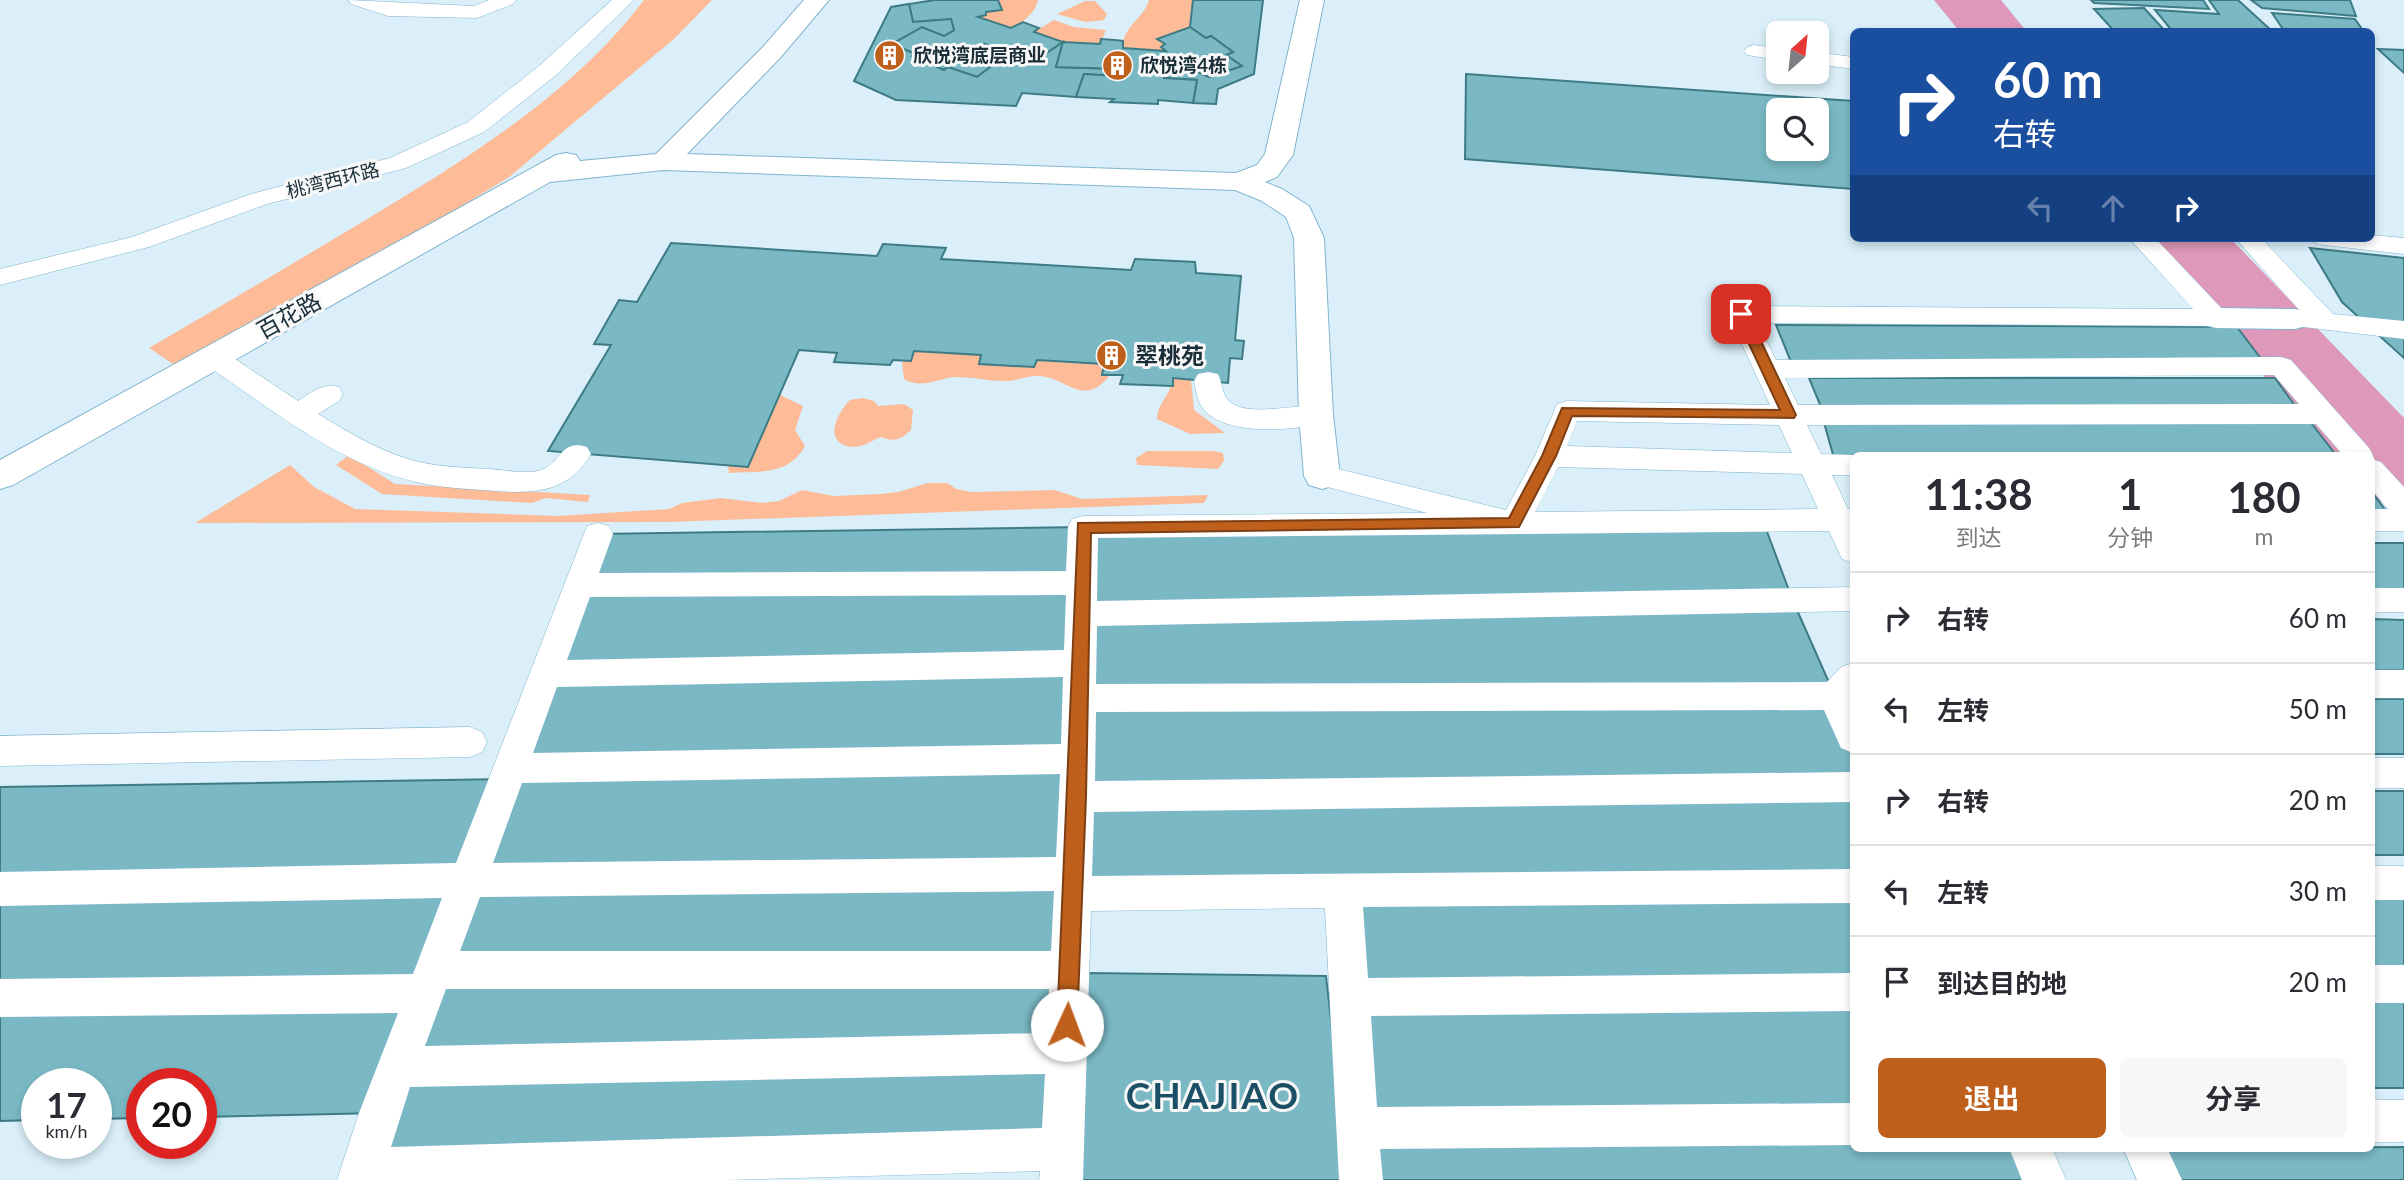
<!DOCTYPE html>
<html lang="zh">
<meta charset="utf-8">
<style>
body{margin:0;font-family:Lato,"Noto Sans SC",sans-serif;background:#f7f7f7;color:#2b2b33;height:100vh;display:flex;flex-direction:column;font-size:26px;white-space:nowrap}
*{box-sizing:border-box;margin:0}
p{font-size:23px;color:#7c7c81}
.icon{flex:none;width:38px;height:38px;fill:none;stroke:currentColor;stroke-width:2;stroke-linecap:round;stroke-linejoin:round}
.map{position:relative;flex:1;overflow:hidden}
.details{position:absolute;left:1850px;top:452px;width:525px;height:700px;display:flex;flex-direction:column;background:#fff;border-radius:10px;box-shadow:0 4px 10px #0003}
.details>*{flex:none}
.banner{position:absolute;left:1850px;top:28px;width:525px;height:214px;border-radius:10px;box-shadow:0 4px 10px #0003;background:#1a4fa0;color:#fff;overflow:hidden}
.needle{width:46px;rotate:27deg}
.controls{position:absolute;left:1766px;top:21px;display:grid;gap:14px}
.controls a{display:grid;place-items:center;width:63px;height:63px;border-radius:10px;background:#fff;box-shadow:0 4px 10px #0003;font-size:35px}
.speed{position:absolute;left:21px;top:1068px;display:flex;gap:14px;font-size:35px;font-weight:700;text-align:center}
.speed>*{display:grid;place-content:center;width:91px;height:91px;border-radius:50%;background:#fff;box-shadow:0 4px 10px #0003;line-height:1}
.speed small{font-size:18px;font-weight:400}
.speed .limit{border:10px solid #d22;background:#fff;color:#111}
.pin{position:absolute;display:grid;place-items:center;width:60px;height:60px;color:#fff;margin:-30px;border-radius:14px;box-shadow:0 4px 10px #0006}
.me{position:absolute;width:77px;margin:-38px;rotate:2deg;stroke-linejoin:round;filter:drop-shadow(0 0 5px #0008)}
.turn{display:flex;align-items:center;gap:24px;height:147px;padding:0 28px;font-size:32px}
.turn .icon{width:91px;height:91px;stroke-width:2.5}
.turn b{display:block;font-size:49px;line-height:60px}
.lanes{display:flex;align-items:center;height:66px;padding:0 28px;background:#0003;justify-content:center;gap:35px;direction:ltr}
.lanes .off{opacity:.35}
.eta{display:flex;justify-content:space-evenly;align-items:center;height:119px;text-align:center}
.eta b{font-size:42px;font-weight:700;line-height:49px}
.primary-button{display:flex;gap:14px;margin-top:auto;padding:14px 28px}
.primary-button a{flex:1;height:80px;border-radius:10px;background:#bf5f1c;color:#fff;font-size:28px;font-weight:700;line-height:80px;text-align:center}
.primary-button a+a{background:#f7f7f7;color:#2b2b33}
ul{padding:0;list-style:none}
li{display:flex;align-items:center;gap:21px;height:91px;padding:0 28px;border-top:2px solid #e1e1e2}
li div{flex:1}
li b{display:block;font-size:26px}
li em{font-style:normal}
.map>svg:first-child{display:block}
</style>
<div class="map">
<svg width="2404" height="1180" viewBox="0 0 2404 1180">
<rect width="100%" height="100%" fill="#daeff9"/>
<!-- green -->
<g fill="#fdbb97">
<path d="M644 0H712L675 38 509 177 188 374 149 348C219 307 289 266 359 224 462 162 570 97 644 0Z"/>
<path d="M998 0H1038C1035 14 1023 22 1011 28L978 17 986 12 1001 10Z"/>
<path d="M1149 0H1193L1190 27 1158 39 1165 44 1161 47 1166 51 1123 48C1122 26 1144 19 1149 0Z"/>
<path d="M1085 1H1095L1107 14 1104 20 1085 22 1057 14Z"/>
<path d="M1054 20 1074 27 1106 30 1100 44 1063 42 1034 32Z"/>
<path d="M914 351 981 355 979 364 1034 367 1037 360 1104 364 1110 375C1083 410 1065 375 1037 376 1026 376 1016 381 1005 381 989 381 973 377 956 377 937 378 922 390 904 379L902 361H911Z"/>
<path d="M1173 378 1191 380 1194 410 1225 433 1190 434 1157 419C1157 404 1172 393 1173 378Z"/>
<path d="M780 395 803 406 795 430 805 446C789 476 758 471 729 473L728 466 748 467Z"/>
<path d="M863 398 874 401 878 406 904 404 913 410 911 430C900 440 895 442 881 437 873 440 863 447 854 447 822 445 836 414 850 400Z"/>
<path d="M1147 451H1213L1223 453 1224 461 1218 469 1137 465 1136 458Z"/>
<path d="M349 455 395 484 590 495 588 502 545 498 532 503 382 494 336 465Z"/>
<path d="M290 465 314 487 355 509 558 516 669 509 682 503 721 498 762 503 779 501 802 490 834 496 880 494 898 492 928 483H947L956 489 972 492 1055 490 1082 499 1208 495 1204 503 668 522 195 523Z"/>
</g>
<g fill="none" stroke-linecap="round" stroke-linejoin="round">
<!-- river -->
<g fill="#de98b9" fill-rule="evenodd">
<path d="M1934 0H2001L2027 32H1960Z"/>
<path d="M2147 238H2230L2404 418V508L2371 499V455H2333L2158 255Z"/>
</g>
</g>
<!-- building -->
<g fill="#7ab9c4" stroke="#3d7b85" stroke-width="2" fill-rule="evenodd">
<path d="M935 0H998L1002 10 986 12V15L978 17 1011 28 1023 22 1039 28 1034 32 1063 42 1034 62 985 44 977 49 1001 59 977 77 948 67 944 70 912 56 915 54 892 44 922 27 944 36 954 30 951 19 913 22 909 4Z"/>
<path d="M1193 0H1263L1254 74 1218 89 1216 104 1193 103 1197 80 1164 78 1165 70 1181 64 1209 77 1242 66 1226 55 1233 52 1211 36 1206 38 1190 27Z"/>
<path d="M2091 0H2203L2209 9 2094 3Z"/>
<path d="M2209 0H2238L2273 32H2173L2155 10 2219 14Z"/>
<path d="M2251 0H2350L2356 16 2262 8Z"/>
<path d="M909 4 913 22 951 19 954 30 944 36 922 27 892 44 915 54 912 56 944 70 948 67 977 77 1001 59 977 49 985 44 1034 62 1063 42 1056 67 1120 69 1118 76 1084 74 1076 97 1022 93 1016 106 896 100 854 81 891 7Z"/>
<path d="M2144 8 2166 32H2115L2094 9Z"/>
<path d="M2272 13 2355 19 2364 32H2285Z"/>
<path d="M1190 27 1206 38 1211 36 1233 52 1226 55 1242 66 1209 77 1181 64 1165 70 1164 78 1197 80 1193 103 1158 100V104L1110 102 1114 99 1076 97 1084 74 1118 76 1120 69 1056 67 1063 42 1100 44 1101 39 1115 40 1123 41V48L1166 51 1161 47 1165 44 1157 39Z"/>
<path d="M2378 49 2404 50V73Z"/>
<path d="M1466 74 1853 101V189L1465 159ZM1778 110H1816V149H1778Z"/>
<path d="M671 243 877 256 883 244 946 248 941 259 1131 270 1135 259 1195 262 1196 273 1241 276 1235 340 1244 341 1242 359 1230 358 1228 383 1173 378V386L1120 384 1123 375H1102L1104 364 1037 360 1034 367 979 364 981 355 914 351 911 361 893 360 890 365 834 362 837 353 799 350 748 467 548 451 611 345 594 344 619 300 637 302Z"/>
<path d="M2310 248 2404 258V358L2342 302Z"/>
<path d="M1776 325 2237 327 2265 364 1791 362Z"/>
<path d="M1809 378H2275L2296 407H1821Z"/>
<path d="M1823 419H2308L2336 455H1853L1834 458Z"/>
<path d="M2371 491 2387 512H2371Z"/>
<path d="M1763 521 1793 601 1081 614 1083 527Z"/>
<path d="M1083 527 1082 583 579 585 598 534Z"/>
<rect x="2371" y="543" width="33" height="46"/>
<path d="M1082 583 1079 663 546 674 579 585Z"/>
<path d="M1793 601 1835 696 1078 698 1081 614Z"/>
<path d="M2371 619 2404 620V670H2371Z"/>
<path d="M1079 663 1076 759 511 768 546 674Z"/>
<path d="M1835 696 1853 738V787L1077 797 1078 698Z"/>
<rect x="2371" y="699" width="33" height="55"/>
<path d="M1076 759 1074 874 469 880 511 768Z"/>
<path d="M507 779 469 880 0 889V787Z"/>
<path d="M1853 787V886L1073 894 1077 797Z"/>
<rect x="2371" y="791" width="33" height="64"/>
<path d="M1074 874 1070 970H436L469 880Z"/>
<path d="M469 880 427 993 0 998V889Z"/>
<path d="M1853 886V992L1350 997 1343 890Z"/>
<rect x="2371" y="892" width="33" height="77"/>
<path d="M436 970H1070L1066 1053 400 1067Z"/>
<path d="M1087 973 1326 976 1349 1180H1076Z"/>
<path d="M1853 992V1124L1358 1128 1350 997Z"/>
<path d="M427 993 380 1113 201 1117V1083H142V1118L96 1119V1083H37V1120L0 1121V998Z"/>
<rect x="2371" y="997" width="33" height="91"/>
<path d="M1066 1053 1063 1149 363 1169 400 1067Z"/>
<path d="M1853 1124V1148H2030L2043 1180H1361L1358 1128Z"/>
<path d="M2404 1147V1180H2180L2166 1148Z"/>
</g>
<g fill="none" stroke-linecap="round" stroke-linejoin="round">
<defs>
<g id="service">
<path d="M348 0 474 6 489 0H516L513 4 477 18 388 16 351 4Z"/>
<path d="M612 0H634L555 76 484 132 406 168 267 204 149 247 0 285V269L132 237 251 194 390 158 468 122 539 66Z"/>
<path d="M1754 45 1778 48V60L1747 55 1744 51 1747 47Z"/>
<path d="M1816 52 1853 57V69L1816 64Z"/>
<path d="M2371 235 2404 238V254L2324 245 2315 243 2312 238H2371Z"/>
<path d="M2129 238H2155L2225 312 2229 318 2225 324 2216 326 1758 323 1776 360 2281 357 2291 360 2369 448 2373 455 2371 459 2381 462 2404 487V531H2371V509H2388L2371 489V455H2343L2316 424 1807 425 1821 454 1854 455 1853 475H1832L1848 509H1853V563L1842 559 1829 531 1098 538 1097 601 1853 587V611L1097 626 1096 684 1827 682 1841 667 1853 663V753L1841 748 1824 710 1096 712 1095 781 1853 772V802L1094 812 1092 876 1853 869V903L1363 907 1368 978 1853 973V1011L1371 1016 1377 1107 1853 1103V1145L1380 1149 1383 1180H1339L1325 908 1091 911 1083 1180H1039L1040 1171 725 1180H337L359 1113 398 1013 0 1017V979L413 974 442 898 0 906V872L456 863 587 526 598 523 609 526 613 534 599 573 1066 571 1068 527 1072 519 1083 516 1427 513 1312 483 1307 476 1312 469 1322 465 1506 510 1535 456 1557 404 1567 401 1770 405 1728 314 1732 308 1741 306 2193 309ZM2274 375 2299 404 1798 405 1785 378ZM1577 421 1779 425 1792 453 1567 446ZM1558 467 1802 474 1818 509 1535 512ZM1066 595 1064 650 567 660 590 597ZM1063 677 1061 744 533 753 557 687ZM1060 774 1056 857 493 863 522 783ZM1054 891 1051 951H460L480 897ZM446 989H1049L1047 1033 425 1046ZM1045 1074 1042 1128 391 1147 410 1087Z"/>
<path d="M2235 238H2261L2333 314 2404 321V339L2295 326 2291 320 2295 314 2301 312Z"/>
<path d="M213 348 223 351 298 401C312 392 322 383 339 387L343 394 339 401 318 414C348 432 381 452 415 461 439 467 465 468 490 469 505 470 523 474 538 471 562 465 559 438 587 447L591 454C569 492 535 494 495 491 469 489 442 488 416 482 336 463 270 408 203 363L200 357 203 351Z"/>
<path d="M1208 372 1218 374C1222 382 1222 394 1228 400 1246 420 1300 401 1326 408L1330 415 1326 422C1295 431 1222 437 1202 407 1197 400 1196 389 1194 381L1198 374Z"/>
<rect x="2371" y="588" width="33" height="24"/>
<rect x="2371" y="670" width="33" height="28"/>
<path d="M470 727 482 732 487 742 482 752 470 757 0 766V736Z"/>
<rect x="2371" y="758" width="33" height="30"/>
<rect x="2371" y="866" width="33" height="34"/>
<rect x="2371" y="965" width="33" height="38"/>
<rect x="2371" y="1100" width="33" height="42"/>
<path d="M2009 1148H2052L2066 1180H2022Z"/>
<path d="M2123 1148H2167L2182 1180H2137Z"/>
</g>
<g id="minor">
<path d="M804 0H829L780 58 687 154 1236 173 1257 165 1265 154 1300 0H1324L1293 155 1277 177 1265 182 1282 189 1309 206 1324 238 1333 415 1340 476 1335 485 1322 489 1309 485 1304 476 1299 415 1294 238 1286 217 1262 201 1235 190 664 170 550 182 13 485 0 489V460L556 155 566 153 576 155 580 161 656 154 762 48Z"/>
<path d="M2216 308 2295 309 2306 312 2311 319 2306 326 2295 329 2216 328 2205 325 2200 318 2205 311Z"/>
</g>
</defs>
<!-- service casing -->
<use href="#service" stroke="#81b5ce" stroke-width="1"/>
<!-- minor casing -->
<use href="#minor" stroke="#81b5ce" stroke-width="2"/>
<!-- service -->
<use href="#service" fill="#fff" fill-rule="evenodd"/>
<!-- minor -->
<use href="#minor" fill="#fff" fill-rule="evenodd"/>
</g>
<!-- route -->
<path fill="#bf5f1c" stroke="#7c3e12" stroke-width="2" d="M1741 310 1748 314 1796 415 1794 418 1572 416 1556 456 1519 527 1091 533 1086 797 1077 1025 1074 1032 1067 1035 1060 1032 1057 1025 1078 523 1509 518 1542 456 1562 408 1780 410 1735 314Z"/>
<!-- icons -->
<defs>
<symbol id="building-disc" viewBox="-11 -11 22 22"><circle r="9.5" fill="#bf5f1c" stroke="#f8f8f8"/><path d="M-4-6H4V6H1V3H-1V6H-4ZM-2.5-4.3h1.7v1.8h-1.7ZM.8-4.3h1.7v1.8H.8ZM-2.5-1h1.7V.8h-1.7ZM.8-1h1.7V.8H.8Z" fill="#fff"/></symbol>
</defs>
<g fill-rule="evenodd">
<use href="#building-disc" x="872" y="38" width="35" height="35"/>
<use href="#building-disc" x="1100" y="48" width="35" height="35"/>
<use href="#building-disc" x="1094" y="338" width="35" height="35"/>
</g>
<g text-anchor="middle" stroke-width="6" stroke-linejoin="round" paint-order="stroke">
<!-- far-poi labels -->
<g font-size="19" font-weight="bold" fill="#192e39" stroke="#f8f8f8" text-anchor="start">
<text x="913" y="62">欣悦湾底层商业</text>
<text x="1140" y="72">欣悦湾4栋</text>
</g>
<!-- far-street labels -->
<g font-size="19" fill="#192e39" stroke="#f8f8f8">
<text transform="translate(333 180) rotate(-14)" y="7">桃湾西环路</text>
</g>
<!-- street labels -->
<g font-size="23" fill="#192e39" stroke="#f8f8f8">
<text transform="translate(289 316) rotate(-29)" y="8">百花路</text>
</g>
<!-- poi labels -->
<g font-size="23" font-weight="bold" fill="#192e39" stroke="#f8f8f8" text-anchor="start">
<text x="1135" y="364">翠桃苑</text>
</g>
<!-- near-district labels -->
<g font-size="37" font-weight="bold" letter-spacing="2" fill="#1a4f65" stroke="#f8f8f8">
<text x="1213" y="1109">CHAJIAO</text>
</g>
</g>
</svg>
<div class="controls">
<a><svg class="needle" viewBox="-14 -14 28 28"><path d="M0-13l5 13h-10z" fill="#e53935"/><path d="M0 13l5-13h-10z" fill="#7c7c81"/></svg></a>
<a><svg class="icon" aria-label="search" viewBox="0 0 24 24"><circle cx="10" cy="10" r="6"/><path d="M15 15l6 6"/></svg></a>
</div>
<div class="speed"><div>17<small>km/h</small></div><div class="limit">20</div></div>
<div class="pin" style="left:1741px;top:314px;background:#d93025"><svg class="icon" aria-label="arrive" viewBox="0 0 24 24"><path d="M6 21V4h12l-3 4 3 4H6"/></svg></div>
<svg class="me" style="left:1067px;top:1025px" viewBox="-20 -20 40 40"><circle r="19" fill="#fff"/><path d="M0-13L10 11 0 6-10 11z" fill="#bf5f1c"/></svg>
<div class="banner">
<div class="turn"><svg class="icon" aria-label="right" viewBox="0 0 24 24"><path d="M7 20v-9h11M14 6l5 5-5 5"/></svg><div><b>60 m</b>右转</div></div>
<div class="lanes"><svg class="icon off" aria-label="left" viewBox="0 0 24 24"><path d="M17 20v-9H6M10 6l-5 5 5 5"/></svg><svg class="icon off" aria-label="ahead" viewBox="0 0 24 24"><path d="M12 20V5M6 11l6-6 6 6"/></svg><svg class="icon" aria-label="right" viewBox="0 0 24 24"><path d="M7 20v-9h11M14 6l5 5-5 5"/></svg></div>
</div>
<section class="details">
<div class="eta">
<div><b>11:38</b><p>到达</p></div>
<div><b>1</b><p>分钟</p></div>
<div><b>180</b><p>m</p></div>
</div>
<ul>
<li><svg class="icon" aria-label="right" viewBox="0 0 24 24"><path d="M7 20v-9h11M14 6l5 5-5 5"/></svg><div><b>右转</b></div><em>60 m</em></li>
<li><svg class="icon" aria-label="left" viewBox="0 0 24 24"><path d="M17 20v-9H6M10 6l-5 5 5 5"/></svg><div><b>左转</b></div><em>50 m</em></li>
<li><svg class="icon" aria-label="right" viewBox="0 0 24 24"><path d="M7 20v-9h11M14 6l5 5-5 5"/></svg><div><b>右转</b></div><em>20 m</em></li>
<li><svg class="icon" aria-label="left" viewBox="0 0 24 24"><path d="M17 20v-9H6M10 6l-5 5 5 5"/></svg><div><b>左转</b></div><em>30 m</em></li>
<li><svg class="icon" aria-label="arrive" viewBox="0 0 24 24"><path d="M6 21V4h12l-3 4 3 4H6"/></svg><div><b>到达目的地</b></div><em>20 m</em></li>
</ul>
<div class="primary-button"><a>退出</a><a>分享</a></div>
</section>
</div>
